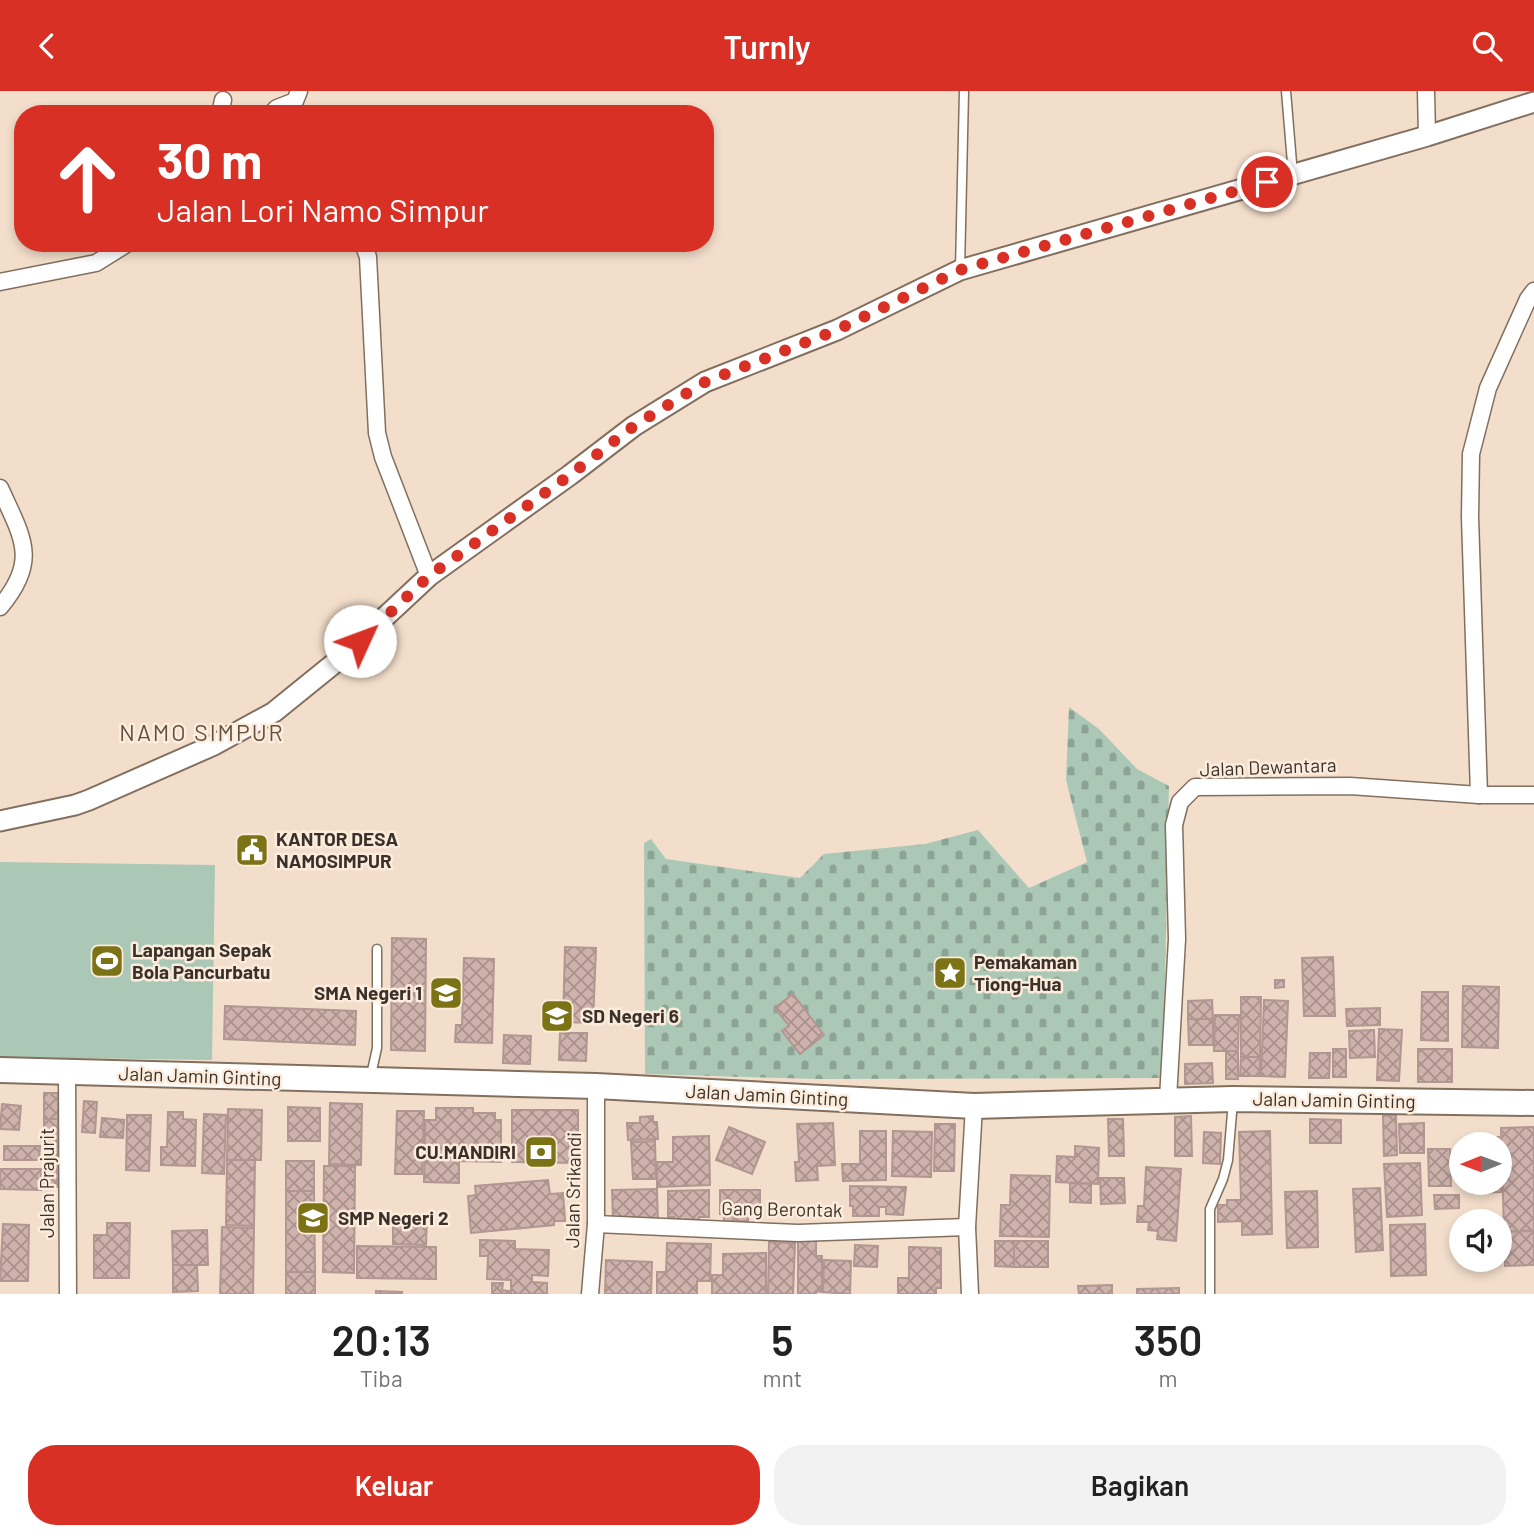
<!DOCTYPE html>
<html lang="id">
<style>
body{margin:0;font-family:Barlow,sans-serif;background:#f2f2f2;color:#222;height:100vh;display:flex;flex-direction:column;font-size:26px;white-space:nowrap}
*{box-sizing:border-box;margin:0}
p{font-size:23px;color:#767676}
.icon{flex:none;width:38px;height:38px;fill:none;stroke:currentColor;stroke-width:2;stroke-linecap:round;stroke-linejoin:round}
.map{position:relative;height:1203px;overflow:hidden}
.drawer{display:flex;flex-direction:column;background:#fff;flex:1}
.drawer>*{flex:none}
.guide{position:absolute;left:14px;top:14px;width:700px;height:147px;border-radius:28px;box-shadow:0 4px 10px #0003;background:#d93025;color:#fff;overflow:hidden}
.needle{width:46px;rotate:269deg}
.fabs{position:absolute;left:1449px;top:1041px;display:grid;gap:14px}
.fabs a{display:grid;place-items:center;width:63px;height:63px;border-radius:50%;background:#fff;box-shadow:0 4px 10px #0003;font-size:35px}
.pin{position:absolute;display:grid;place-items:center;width:60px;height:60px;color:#fff;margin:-30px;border:4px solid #fff;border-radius:50%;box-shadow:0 2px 7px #0007}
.me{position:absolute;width:77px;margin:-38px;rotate:47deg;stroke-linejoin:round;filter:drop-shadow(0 0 5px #0008)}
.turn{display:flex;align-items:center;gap:24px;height:147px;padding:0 28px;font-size:32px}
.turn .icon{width:91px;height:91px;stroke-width:2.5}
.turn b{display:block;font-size:49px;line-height:60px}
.eta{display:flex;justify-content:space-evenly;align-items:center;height:119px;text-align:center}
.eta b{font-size:42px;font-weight:600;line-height:49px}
.action{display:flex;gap:14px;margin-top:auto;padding:14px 28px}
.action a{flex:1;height:80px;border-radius:28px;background:#d93025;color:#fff;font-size:28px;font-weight:600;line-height:80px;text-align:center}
.action a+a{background:#f2f2f2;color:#222}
header{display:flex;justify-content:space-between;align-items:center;height:91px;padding:0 28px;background:#d93025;color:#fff;font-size:32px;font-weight:600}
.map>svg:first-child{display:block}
</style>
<header><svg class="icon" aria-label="back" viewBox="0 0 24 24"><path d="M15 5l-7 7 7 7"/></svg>Turnly<svg class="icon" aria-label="search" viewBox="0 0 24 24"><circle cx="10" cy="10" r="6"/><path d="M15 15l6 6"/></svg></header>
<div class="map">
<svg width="1534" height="1203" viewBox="0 0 1534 1203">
<defs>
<pattern id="cemetery-stones" width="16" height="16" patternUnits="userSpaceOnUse" patternTransform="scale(1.75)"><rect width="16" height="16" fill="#abc8b7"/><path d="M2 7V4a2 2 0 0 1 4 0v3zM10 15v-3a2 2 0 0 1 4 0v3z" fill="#8ca395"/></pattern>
<pattern id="building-cross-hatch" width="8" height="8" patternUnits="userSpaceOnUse" patternTransform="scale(1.75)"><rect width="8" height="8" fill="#cfb2ac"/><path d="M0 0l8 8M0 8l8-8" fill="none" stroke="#a9918c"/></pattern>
</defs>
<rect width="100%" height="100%" fill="#f3decb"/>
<!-- cemetery -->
<path fill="url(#cemetery-stones)" d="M1069 616 1099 638 1137 678 1169 695 1163 987 817 988 645 983 644 752 651 748 666 768 800 787 824 763 925 753 978 739 1029 797 1087 771 1066 689Z"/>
<!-- pitch -->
<path fill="#abc8b7" d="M0 771 215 774 212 969 0 966Z"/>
<!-- building -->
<g fill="url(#building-cross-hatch)" stroke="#b29691" stroke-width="2">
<path d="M392 847 426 848 425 960 391 959Z"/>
<path d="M565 856 596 857 593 932 563 931Z"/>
<path d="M1333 866 1335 925H1304L1302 867Z"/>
<path d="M464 867 494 868 492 952 455 951 456 934H462Z"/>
<path d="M1275 889H1284V896L1275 897Z"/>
<path d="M1463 895 1499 896 1498 957 1462 956Z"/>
<path d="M1422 901H1448V950L1421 949Z"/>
<path d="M793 903 824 944 800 963 782 940 789 935 775 917Z"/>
<path d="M1241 906H1261L1260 966H1241Z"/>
<path d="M1212 909 1213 928H1188V910Z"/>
<path d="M1264 909 1288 910 1285 986 1261 985Z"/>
<path d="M225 915 356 920 355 954 224 948Z"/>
<path d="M1380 917V934L1347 935 1346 918Z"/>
<path d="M1215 924H1239L1238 960H1214Z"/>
<path d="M1188 928H1213V954H1189Z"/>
<path d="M1379 938 1402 939 1399 990 1377 989Z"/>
<path d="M1374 939 1375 966 1350 967 1349 940Z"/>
<path d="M560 942H587L586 970 559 969Z"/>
<path d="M504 944 531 945 530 973 503 972Z"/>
<rect x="1333" y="958" width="13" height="28"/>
<rect x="1418" y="958" width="34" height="33"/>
<rect x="1226" y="960" width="12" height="28"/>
<path d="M1310 962H1330L1329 987H1309Z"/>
<path d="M1241 966H1260V985H1240Z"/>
<path d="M1212 972 1213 992 1185 993V973Z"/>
<rect x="44" y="1002" width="14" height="26"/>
<path d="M84 1010 97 1011 95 1042 82 1041Z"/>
<path d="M330 1012 362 1013 361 1074 329 1073Z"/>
<path d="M2 1013 21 1015 19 1039 0 1038Z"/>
<path d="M288 1016 320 1017V1050H288Z"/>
<path d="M436 1017H473V1022H495V1029H501V1071L459 1070V1092L424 1091 425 1029H436Z"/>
<path d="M228 1018 262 1019 261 1069H227Z"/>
<path d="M512 1019H578V1072L512 1071Z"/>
<path d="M397 1020H424L422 1083H395Z"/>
<path d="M168 1021H183V1028L196 1029 195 1075 161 1074V1056H167Z"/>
<path d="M204 1023 226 1024 224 1083 202 1082Z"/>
<path d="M127 1024H151L149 1080 126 1079Z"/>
<path d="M1396 1024 1397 1064 1384 1065 1383 1025Z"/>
<path d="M653 1025V1031H657L658 1048 628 1049 627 1032H640V1026Z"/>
<path d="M1191 1025 1192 1065H1175V1026Z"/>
<path d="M102 1027 124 1029 123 1047 100 1046Z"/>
<path d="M44 1028H58L57 1096H44Z"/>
<path d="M1108 1028H1123L1124 1065H1109Z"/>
<path d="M1310 1028 1341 1029V1052H1310Z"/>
<path d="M833 1032 835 1074 817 1075 818 1089 796 1090 795 1071H799L797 1033Z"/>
<path d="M1424 1032V1062H1400L1399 1033Z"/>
<path d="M935 1033H955L954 1080H934Z"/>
<path d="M729 1036 765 1051 752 1083 716 1069Z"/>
<path d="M1534 1036V1139L1504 1141 1501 1037Z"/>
<path d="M860 1040H886V1089L843 1090 842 1073H860Z"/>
<path d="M893 1040 932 1041 931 1086 892 1085Z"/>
<path d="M1270 1040 1272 1143 1242 1144V1130L1218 1131V1114H1227V1109H1241L1239 1041Z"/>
<path d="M1204 1041 1221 1042 1220 1073 1203 1072Z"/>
<path d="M709 1045 710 1094 657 1096V1071H673V1046Z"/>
<path d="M1499 1046V1054H1471V1047Z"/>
<path d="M655 1050 656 1088H633L631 1051Z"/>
<path d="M4 1055H40L39 1069H4Z"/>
<path d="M1075 1055 1099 1057 1098 1093 1056 1091 1057 1065 1075 1066Z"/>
<path d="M1428 1058H1450L1451 1095H1429Z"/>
<path d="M227 1069H255L254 1135 226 1134Z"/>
<rect x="286" y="1070" width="28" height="30"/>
<path d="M1420 1072 1422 1124 1387 1126 1384 1073Z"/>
<path d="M1500 1072 1501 1101 1473 1102V1092H1500Z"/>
<path d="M324 1075H355L354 1182 323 1181Z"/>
<path d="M1146 1076 1181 1078 1176 1150 1157 1148 1158 1140 1148 1139 1149 1131H1137L1138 1115H1144Z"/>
<path d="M0 1078H41V1099L0 1098Z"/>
<path d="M1011 1084 1050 1085 1049 1146 1000 1145 1001 1114H1010Z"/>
<path d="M1100 1087H1124L1125 1112 1101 1113Z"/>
<path d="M548 1089 550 1103 563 1102 565 1130H554V1134L471 1142 468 1105 476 1104 475 1095Z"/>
<path d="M1070 1092 1091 1093V1112L1070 1111Z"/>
<path d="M850 1095 906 1096 903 1124 886 1123V1116H879V1125H853V1115H850Z"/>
<path d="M1380 1097 1383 1159 1356 1161 1353 1098Z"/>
<path d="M657 1098 658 1134 613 1129 612 1099Z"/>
<path d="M709 1099V1126H699V1134H674V1126H668V1100Z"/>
<path d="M720 1099H760V1122H748V1130L724 1131V1123H720Z"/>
<path d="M286 1100H314L315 1181H286Z"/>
<path d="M1317 1100 1318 1156 1287 1157 1285 1101Z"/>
<path d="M1434 1104H1459V1117L1435 1118Z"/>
<path d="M393 1124 427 1125 426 1154 393 1153Z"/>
<path d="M107 1132H130L129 1187H94V1144H107Z"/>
<path d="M3 1133 29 1134 28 1190H0Z"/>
<path d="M1425 1133 1426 1184 1391 1185 1390 1134Z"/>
<path d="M222 1136 254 1137 253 1203H220Z"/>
<path d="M207 1139 208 1174H173L172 1140Z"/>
<path d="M1534 1140V1174L1505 1175 1504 1141Z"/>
<path d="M798 1146 816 1147V1165H822V1201L816 1200V1203H798Z"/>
<path d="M480 1149 515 1150V1158L549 1159 548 1185 532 1184V1191L547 1192V1203H511V1189L487 1188 488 1165H480Z"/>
<path d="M995 1150H1014V1176L995 1175Z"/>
<rect x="1014" y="1150" width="34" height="26"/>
<path d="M769 1151 795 1152 793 1203H768Z"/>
<path d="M667 1152 711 1153 710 1190H697V1203H657V1181H666Z"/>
<path d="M855 1154 878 1155 877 1176 854 1175Z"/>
<path d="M357 1155 436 1156V1188L357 1187Z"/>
<path d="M909 1156 941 1157V1197H936V1203H898V1187H909Z"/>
<path d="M766 1162V1203H712V1184H723V1163Z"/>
<path d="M606 1169 652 1171 651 1203H605Z"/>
<path d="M824 1169 851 1170 850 1203 823 1201Z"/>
<path d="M173 1174H197L198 1200 173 1201Z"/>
<rect x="286" y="1181" width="29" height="22"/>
<path d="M492 1192H503L502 1199 509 1200V1203H492Z"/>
<path d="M1112 1194V1203H1079L1078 1195Z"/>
<path d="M1179 1197V1203H1137V1198Z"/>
<path d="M376 1200 402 1201V1203H376Z"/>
</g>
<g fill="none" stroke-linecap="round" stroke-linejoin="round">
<defs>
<g id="service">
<path d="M1286 0 1293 84"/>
<path d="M960 179 964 0"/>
<path d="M371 984 377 957V858"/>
<path d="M1210 1203V1118L1223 1088 1228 1069 1233 1010"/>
</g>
<g id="minor">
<path d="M1426 0 1427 45"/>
<path d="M220 23 223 9"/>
<path d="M271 23 277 17 295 10 299 0"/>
<path d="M363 152 368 166 377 342 383 366 429 485"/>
<path d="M0 191 96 172 128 152"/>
<path d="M0 397C22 446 40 469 0 516"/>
<path d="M1479 704 1470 426 1471 363 1488 297 1528 208 1534 200"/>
<path d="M67 981 68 1203"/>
<path d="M1168 1008 1177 848 1174 734 1180 711 1195 696 1350 695 1479 704H1534"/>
<path d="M596 1133 798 1142 967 1136"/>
<path d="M590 1203 596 1133V995"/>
<path d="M970 1203 967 1136 974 1015"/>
</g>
<path id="tertiary" d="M0 730 75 714 89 709 214 654 274 621 342 566 429 485 570 384 634 335 705 291 837 239 960 179 1427 45 1534 11"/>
<path id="trunk" d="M0 979 596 995 974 1015 1233 1008 1534 1012"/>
</defs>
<!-- service casing -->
<use href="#service" stroke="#826f5e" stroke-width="11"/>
<!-- minor casing -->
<use href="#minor" stroke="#826f5e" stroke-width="19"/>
<!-- tertiary casing -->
<use href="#tertiary" stroke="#826f5e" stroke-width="23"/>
<!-- trunk casing -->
<use href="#trunk" stroke="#826f5e" stroke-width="28"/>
<!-- service -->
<use href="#service" stroke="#fff" stroke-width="8"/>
<!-- minor -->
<use href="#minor" stroke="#fff" stroke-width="16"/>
<!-- tertiary -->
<use href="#tertiary" stroke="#fff" stroke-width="19"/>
<!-- trunk -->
<use href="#trunk" stroke="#fff" stroke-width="24"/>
</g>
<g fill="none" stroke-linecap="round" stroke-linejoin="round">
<!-- route -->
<path stroke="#d93025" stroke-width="12" stroke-dasharray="0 21.6" d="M360 550 429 485 570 384 634 335 705 291 837 239 960 179 1267 91"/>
</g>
<!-- icons -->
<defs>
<symbol id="civic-square" viewBox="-11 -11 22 22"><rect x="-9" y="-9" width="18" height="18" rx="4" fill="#7c7316" stroke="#fdecdc"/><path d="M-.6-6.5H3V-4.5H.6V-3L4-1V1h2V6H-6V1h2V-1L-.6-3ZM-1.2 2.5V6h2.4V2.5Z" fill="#fff"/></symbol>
<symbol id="stadium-square" viewBox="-11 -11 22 22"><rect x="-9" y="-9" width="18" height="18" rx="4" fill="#7c7316" stroke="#fdecdc"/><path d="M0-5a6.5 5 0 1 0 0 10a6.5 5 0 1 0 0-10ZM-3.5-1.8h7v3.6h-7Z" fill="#fff"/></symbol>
<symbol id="sight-square" viewBox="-11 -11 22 22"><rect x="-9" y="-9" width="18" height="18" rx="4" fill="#7c7316" stroke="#fdecdc"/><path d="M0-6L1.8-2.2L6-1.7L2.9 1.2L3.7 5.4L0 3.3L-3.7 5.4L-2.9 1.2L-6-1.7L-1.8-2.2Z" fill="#fff"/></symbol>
<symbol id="school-square" viewBox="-11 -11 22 22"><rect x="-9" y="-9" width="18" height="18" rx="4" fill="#7c7316" stroke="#fdecdc"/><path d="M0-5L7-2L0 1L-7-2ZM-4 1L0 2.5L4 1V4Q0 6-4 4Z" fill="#fff"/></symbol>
<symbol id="bank-square" viewBox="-11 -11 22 22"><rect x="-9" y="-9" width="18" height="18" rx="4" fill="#7c7316" stroke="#fdecdc"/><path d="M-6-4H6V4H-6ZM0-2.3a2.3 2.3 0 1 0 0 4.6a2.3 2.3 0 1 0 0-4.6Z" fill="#fff"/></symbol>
</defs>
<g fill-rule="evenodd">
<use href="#civic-square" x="233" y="740" width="38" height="38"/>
<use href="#stadium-square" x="88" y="851" width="38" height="38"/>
<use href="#sight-square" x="931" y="863" width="38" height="38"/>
<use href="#school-square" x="427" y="883" width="38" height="38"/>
<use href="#school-square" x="538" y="906" width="38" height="38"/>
<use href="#bank-square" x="522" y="1042" width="38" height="38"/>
<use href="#school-square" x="294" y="1108" width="38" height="38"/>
</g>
<g text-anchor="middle" stroke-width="5" stroke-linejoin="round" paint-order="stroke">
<!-- street labels -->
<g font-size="19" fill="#39312a" stroke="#fdecdc">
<text transform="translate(1268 676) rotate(-2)" y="7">Jalan Dewantara</text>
<text transform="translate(200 985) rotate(2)" y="7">Jalan Jamin Ginting</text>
<text transform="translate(767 1004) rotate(3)" y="7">Jalan Jamin Ginting</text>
<text transform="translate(1334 1009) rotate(1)" y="7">Jalan Jamin Ginting</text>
<text transform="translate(47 1092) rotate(-90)" y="7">Jalan Prajurit</text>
<text transform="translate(573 1099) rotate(-89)" y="7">Jalan Srikandi</text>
<text transform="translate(782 1118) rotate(1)" y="7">Gang Berontak</text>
</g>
<!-- poi labels -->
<g font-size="19" font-weight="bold" fill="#39312a" stroke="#fdecdc" text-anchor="start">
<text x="276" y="755">KANTOR DESA<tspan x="276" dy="22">NAMOSIMPUR</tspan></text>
<text x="132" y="866">Lapangan Sepak<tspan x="132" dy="22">Bola Pancurbatu</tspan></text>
<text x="974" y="878">Pemakaman<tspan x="974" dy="22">Tiong-Hua</tspan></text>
<text x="422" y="909" text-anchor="end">SMA Negeri 1</text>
<text x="582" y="932">SD Negeri 6</text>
<text x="516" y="1068" text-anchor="end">CU.MANDIRI</text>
<text x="338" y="1134">SMP Negeri 2</text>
</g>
<!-- quarter labels -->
<g font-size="23" letter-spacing="2" fill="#61503f" stroke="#fdecdc">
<text x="202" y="650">NAMO SIMPUR</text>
</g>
</g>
</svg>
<div class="fabs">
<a><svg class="needle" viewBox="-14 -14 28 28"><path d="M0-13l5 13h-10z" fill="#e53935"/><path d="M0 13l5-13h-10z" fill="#767676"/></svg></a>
<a><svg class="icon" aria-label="sound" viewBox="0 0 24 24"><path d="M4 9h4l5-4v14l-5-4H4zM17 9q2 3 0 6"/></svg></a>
</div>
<div class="pin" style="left:1267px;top:91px;background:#d93025"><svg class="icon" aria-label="arrive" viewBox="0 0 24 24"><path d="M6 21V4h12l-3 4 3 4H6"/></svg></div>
<svg class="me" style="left:360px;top:550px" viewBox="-20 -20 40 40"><circle r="19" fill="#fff"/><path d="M0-13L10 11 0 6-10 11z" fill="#d93025"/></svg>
<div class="guide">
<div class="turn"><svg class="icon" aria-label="ahead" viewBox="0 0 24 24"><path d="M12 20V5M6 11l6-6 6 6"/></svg><div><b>30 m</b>Jalan Lori Namo Simpur</div></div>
</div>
</div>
<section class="drawer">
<div class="eta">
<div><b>20:13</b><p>Tiba</p></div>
<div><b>5</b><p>mnt</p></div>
<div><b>350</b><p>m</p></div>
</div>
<div class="action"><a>Keluar</a><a>Bagikan</a></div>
</section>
